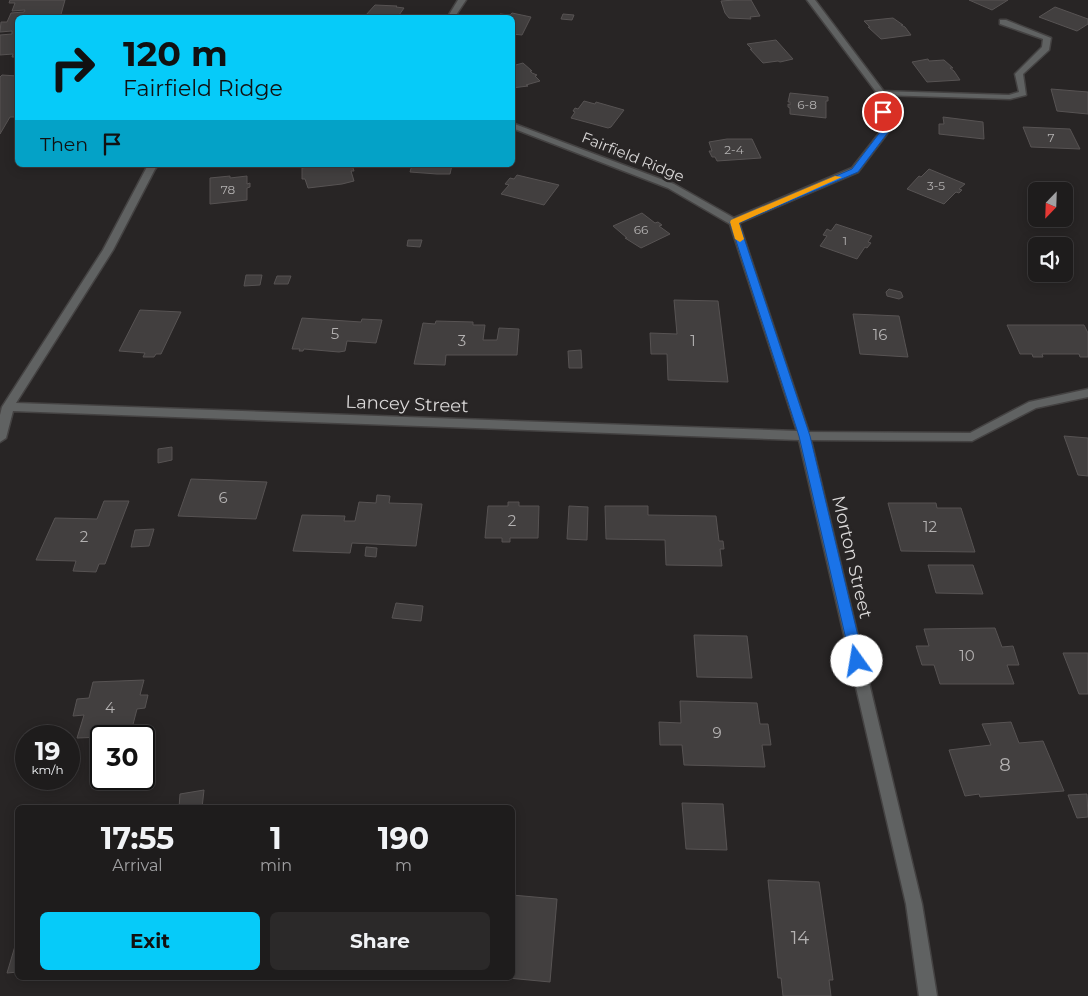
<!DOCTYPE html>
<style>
body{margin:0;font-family:Montserrat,sans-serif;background:#2b2929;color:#f1f3f6;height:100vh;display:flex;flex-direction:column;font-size:19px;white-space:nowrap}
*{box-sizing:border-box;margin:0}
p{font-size:16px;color:#a1a1a3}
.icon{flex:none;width:28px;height:28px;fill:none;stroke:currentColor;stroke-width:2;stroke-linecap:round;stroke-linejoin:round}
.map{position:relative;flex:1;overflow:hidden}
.side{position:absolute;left:15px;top:805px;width:500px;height:175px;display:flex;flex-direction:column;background:#1e1c1c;border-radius:8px;box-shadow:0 2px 12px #0003,0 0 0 1px #3c3a3b}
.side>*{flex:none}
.hud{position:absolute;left:15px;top:15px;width:500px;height:152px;border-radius:8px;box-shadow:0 2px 12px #0003,0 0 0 1px #3c3a3b;background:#06cbf9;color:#111;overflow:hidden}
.needle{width:32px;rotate:203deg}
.fabs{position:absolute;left:1028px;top:182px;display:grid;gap:10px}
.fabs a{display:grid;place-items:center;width:45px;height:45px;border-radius:8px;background:#1e1c1c;box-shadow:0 2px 12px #0003,0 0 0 1px #3c3a3b;font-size:25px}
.speed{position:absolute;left:15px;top:725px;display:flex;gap:10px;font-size:25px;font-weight:700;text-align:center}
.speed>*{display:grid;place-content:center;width:65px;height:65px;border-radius:50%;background:#1e1c1c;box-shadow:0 2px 12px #0003,0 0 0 1px #3c3a3b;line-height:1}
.speed small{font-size:12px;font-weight:400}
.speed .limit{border:2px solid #111;border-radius:8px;background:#fff;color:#111}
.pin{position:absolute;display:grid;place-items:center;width:42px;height:42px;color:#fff;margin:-21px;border:2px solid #fff;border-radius:50%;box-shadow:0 1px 5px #0007}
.me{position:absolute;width:55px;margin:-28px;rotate:347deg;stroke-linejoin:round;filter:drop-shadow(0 0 4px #0008)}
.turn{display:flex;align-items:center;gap:18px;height:105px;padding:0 25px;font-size:22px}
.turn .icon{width:65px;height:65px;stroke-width:2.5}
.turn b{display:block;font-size:35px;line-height:42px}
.then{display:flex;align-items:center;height:48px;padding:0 25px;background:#0003;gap:10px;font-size:19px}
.eta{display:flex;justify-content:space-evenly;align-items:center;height:85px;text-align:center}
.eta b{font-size:30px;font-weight:700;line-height:35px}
.primary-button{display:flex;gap:10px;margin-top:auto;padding:10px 25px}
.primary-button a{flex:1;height:58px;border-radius:8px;background:#06cbf9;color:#111;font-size:20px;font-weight:700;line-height:58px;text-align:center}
.primary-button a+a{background:#2b2929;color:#f1f3f6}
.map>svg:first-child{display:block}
</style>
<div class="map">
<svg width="1088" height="996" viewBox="0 0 1088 996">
<rect width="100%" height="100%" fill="#282525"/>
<!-- building -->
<g fill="#423f3f" stroke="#575353">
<path d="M10 0H65L60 18H18V57H12L13 54 0 55V35L12 34V31L0 32 1 22H7L11 13 24 12 25 10 12 11 15 3H9Z"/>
<path d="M735 0H751L760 16 750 17 751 19 729 18 725 13 721 1Z"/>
<path d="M969 0H1008L992 10Z"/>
<path d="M375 5 397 6 396 7 404 8 397 18H366L365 16Z"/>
<path d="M1055 7 1088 19V24L1077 31 1039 17Z"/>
<path d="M512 13 531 17 522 35 512 34V18H498L500 14 510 15Z"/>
<path d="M563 14 574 15 572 20 561 19Z"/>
<path d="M893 18 903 25H901L905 27 911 35 881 39 868 27H870L864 21Z"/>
<path d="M776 40 793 59 780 62 778 61 763 63 750 49H752L747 44Z"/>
<path d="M928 59 929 61 944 60 953 68H950L954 71 960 80 927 82 912 62Z"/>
<path d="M523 63 532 71H530L532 73 537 75 535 76 540 81 526 85 528 86 512 88V66Z"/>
<path d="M2 75 18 76V115L16 117H10L0 134V77Z"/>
<path d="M1051 89 1088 92V114L1057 111Z"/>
<path d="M790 93 828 97V101H826V118L790 114V108L788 107V104L790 105V102H788Z"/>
<path d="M584 101 595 104 596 102 624 110 611 127 608 128 571 118 575 112 573 111 575 108 578 109Z"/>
<path d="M943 117 983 122 984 139 939 134V124H944Z"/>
<path d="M1023 127 1070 129 1080 149 1031 147Z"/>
<path d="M727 139H752L761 158 717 161 715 157H712L709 151H712L709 142Z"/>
<path d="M323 165H352L354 171H351L354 181 342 184 308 188 305 179H302V168Z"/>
<path d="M412 165H452L450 174H437L410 172Z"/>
<path d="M929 169 965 184 959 189 962 190 959 193 956 192 944 204 907 189 919 176 921 177Z"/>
<path d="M517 175 559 185 544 205 501 194 509 185 505 184 510 178 514 179Z"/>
<path d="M230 176V178L247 176V184L250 183V187L247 188V200L210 204V178Z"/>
<path d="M642 213 655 223 658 222 662 225 659 226 670 234 641 248 625 238H627L613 226Z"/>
<path d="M836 224 872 236 868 242 871 243 867 248 865 247 857 259 820 246 827 236 823 235 827 229 831 231Z"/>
<path d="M408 240H422L420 247 407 246Z"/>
<path d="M246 275H262L260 285 244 286Z"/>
<path d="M277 276H291L288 284H274Z"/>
<path d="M889 289 901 292 903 297 899 299 887 296 886 292Z"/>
<path d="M674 300 718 301 728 382 668 380 667 354H651L650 333 677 334Z"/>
<path d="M140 310 181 312 161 354H156L154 357H143L145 353 119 351Z"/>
<path d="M853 314 899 316 908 357 860 354Z"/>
<path d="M302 318 361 322 362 319 382 320 376 343 347 341 345 351 339 352 304 349 303 351H299L300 349H292Z"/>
<path d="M436 321 473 322V325H485L483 340H497L499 328 519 329 517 355H446L445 365 414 364 423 323 435 324Z"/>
<path d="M1007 325H1084L1088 333V357H1080L1079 354H1042L1043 357H1033L1032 354H1020Z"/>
<path d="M581 350 582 368H569L568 351Z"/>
<path d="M1064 436 1088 438V476L1078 475Z"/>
<path d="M172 447V460L158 463V449Z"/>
<path d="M191 479 267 482 256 519 178 516Z"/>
<path d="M377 495 390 496 389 503 422 504 416 546 352 543 350 553 293 551 302 515 345 516 344 521H355L359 502 376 503Z"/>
<path d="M104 501H129L105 564H99L96 572 73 571 76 561 36 560 55 518 97 519Z"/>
<path d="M508 502H519V506H539L538 538H510V542H502V538H485L488 506H508Z"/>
<path d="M888 503H936L937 508H961L975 552 901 551Z"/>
<path d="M569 506 588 507 587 540 567 539Z"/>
<path d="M605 506H648V515L716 516 719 541H723L724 549H720L722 566 666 565 665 540 606 539Z"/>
<path d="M154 529 149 546 131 547 135 530Z"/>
<path d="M366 547 377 548 376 557 365 556Z"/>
<path d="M928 565H973L983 594 936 593Z"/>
<path d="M396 603 423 606 421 621 392 618Z"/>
<path d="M995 628 1002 647 1013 646 1019 665H1007L1014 684H940L934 665H922L916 646H929L924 629Z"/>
<path d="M694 635 747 636 752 678 697 677Z"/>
<path d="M1063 653H1088V694H1079Z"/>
<path d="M144 680 140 695H148L145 708 137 709 130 736 77 738 84 715 73 716 77 699 89 698 93 682Z"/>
<path d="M680 701 757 703 760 724H768L771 745H762L765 767 684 765 682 745H660L659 722 681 723Z"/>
<path d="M1011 722 1019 743 1043 741 1064 791 980 797 979 794 965 796 949 750 991 745 982 724Z"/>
<path d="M204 790 202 808H179L180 794Z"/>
<path d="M1087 794 1088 817 1077 818 1068 795Z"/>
<path d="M682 803 723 804 727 850 686 849Z"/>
<path d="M768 880 819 882 833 980H829L831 996H783L781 978H778Z"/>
<path d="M512 895 557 899 550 982 508 978H512Z"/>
<path d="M18 936V972L7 973Z"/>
</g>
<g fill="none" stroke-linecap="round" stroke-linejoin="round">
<defs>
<g id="service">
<path d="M1000 20H1006L1051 38 1049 50 1023 74 1026 95 1010 99 881 95 877 93 881 91 1009 95 1019 92 1015 74 1042 47 1043 39 1000 24Z"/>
<path d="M1088 389V397L1036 408 972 441 804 440 798 436 804 432 970 433 1029 402Z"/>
</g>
<g id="minor">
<path d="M458 0H466L454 18H447Z"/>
<path d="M807 0H815L885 93 889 131 858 172 739 223 810 436 922 904 937 996H919L906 904 799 440 13 411 6 438 0 442V415L2 407 103 250 148 165H158L155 169 113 250 16 403 797 431 730 224 668 188 512 128V123L674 184 734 218 852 168 881 131 877 93Z"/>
</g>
</defs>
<!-- service casing -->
<use href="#service" stroke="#444242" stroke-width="3"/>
<!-- minor casing -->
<use href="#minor" stroke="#444242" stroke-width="3"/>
<!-- service -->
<use href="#service" fill="#606262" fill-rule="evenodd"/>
<!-- minor -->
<use href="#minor" fill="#606262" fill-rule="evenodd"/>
</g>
<!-- route -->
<path fill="#1a73e8" stroke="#114b97" d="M880 110 887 112 889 131 858 172 739 223 810 436 864 661 862 665 857 667 853 665 851 661 799 436 730 222 852 169 881 131Z"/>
<!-- slow -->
<path fill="#f59e0b" d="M835 176 842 177 739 223 744 239 740 242 735 239 730 222 731 220Z"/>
<g text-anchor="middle" stroke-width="5" stroke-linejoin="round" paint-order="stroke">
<!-- far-number labels -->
<g font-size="12" fill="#b4b2b2">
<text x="807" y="109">6-8</text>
<text x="1051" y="142">7</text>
<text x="734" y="154">2-4</text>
<text x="936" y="190">3-5</text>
<text x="228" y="194">78</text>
<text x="641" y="234">66</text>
<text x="845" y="245">1</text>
</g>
<!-- far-street labels -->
<g font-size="15" fill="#dad8d8" stroke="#282525">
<text transform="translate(633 157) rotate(22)" y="5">Fairfield Ridge</text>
</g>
<!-- number labels -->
<g font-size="15" fill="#b4b2b2">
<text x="335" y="339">5</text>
<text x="880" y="340">16</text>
<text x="462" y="346">3</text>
<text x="693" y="346">1</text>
<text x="223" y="503">6</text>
<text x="512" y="526">2</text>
<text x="930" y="532">12</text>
<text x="84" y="542">2</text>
<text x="967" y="661">10</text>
<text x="110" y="713">4</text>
<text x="717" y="738">9</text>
</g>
<!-- street labels -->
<g font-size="18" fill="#dad8d8" stroke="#282525">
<text transform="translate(407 404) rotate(2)" y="6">Lancey Street</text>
<text transform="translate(852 557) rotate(77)" y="6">Morton Street</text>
</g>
<!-- near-number labels -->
<g font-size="18" fill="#b4b2b2">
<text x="1005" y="771">8</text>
<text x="800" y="944">14</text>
</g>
</g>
</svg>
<div class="fabs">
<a><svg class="needle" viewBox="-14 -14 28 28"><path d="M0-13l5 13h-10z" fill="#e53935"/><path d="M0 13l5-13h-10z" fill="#a1a1a3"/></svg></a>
<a><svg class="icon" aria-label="sound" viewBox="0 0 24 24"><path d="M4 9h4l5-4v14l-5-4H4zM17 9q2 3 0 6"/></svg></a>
</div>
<div class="speed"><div>19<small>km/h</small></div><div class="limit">30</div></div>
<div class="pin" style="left:883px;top:112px;background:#d93025"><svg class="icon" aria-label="arrive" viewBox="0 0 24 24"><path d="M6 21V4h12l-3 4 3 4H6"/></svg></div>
<svg class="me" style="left:857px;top:661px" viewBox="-20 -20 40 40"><circle r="19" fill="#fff"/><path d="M0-13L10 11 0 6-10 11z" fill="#1a73e8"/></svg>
<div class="hud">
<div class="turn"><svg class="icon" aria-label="right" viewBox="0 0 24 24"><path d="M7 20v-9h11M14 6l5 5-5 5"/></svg><div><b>120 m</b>Fairfield Ridge</div></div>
<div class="then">Then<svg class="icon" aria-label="arrive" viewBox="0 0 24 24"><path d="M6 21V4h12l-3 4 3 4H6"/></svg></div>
</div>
<section class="side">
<div class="eta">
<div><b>17:55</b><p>Arrival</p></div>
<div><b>1</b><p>min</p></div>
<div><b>190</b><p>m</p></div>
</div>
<div class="primary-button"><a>Exit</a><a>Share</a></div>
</section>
</div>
